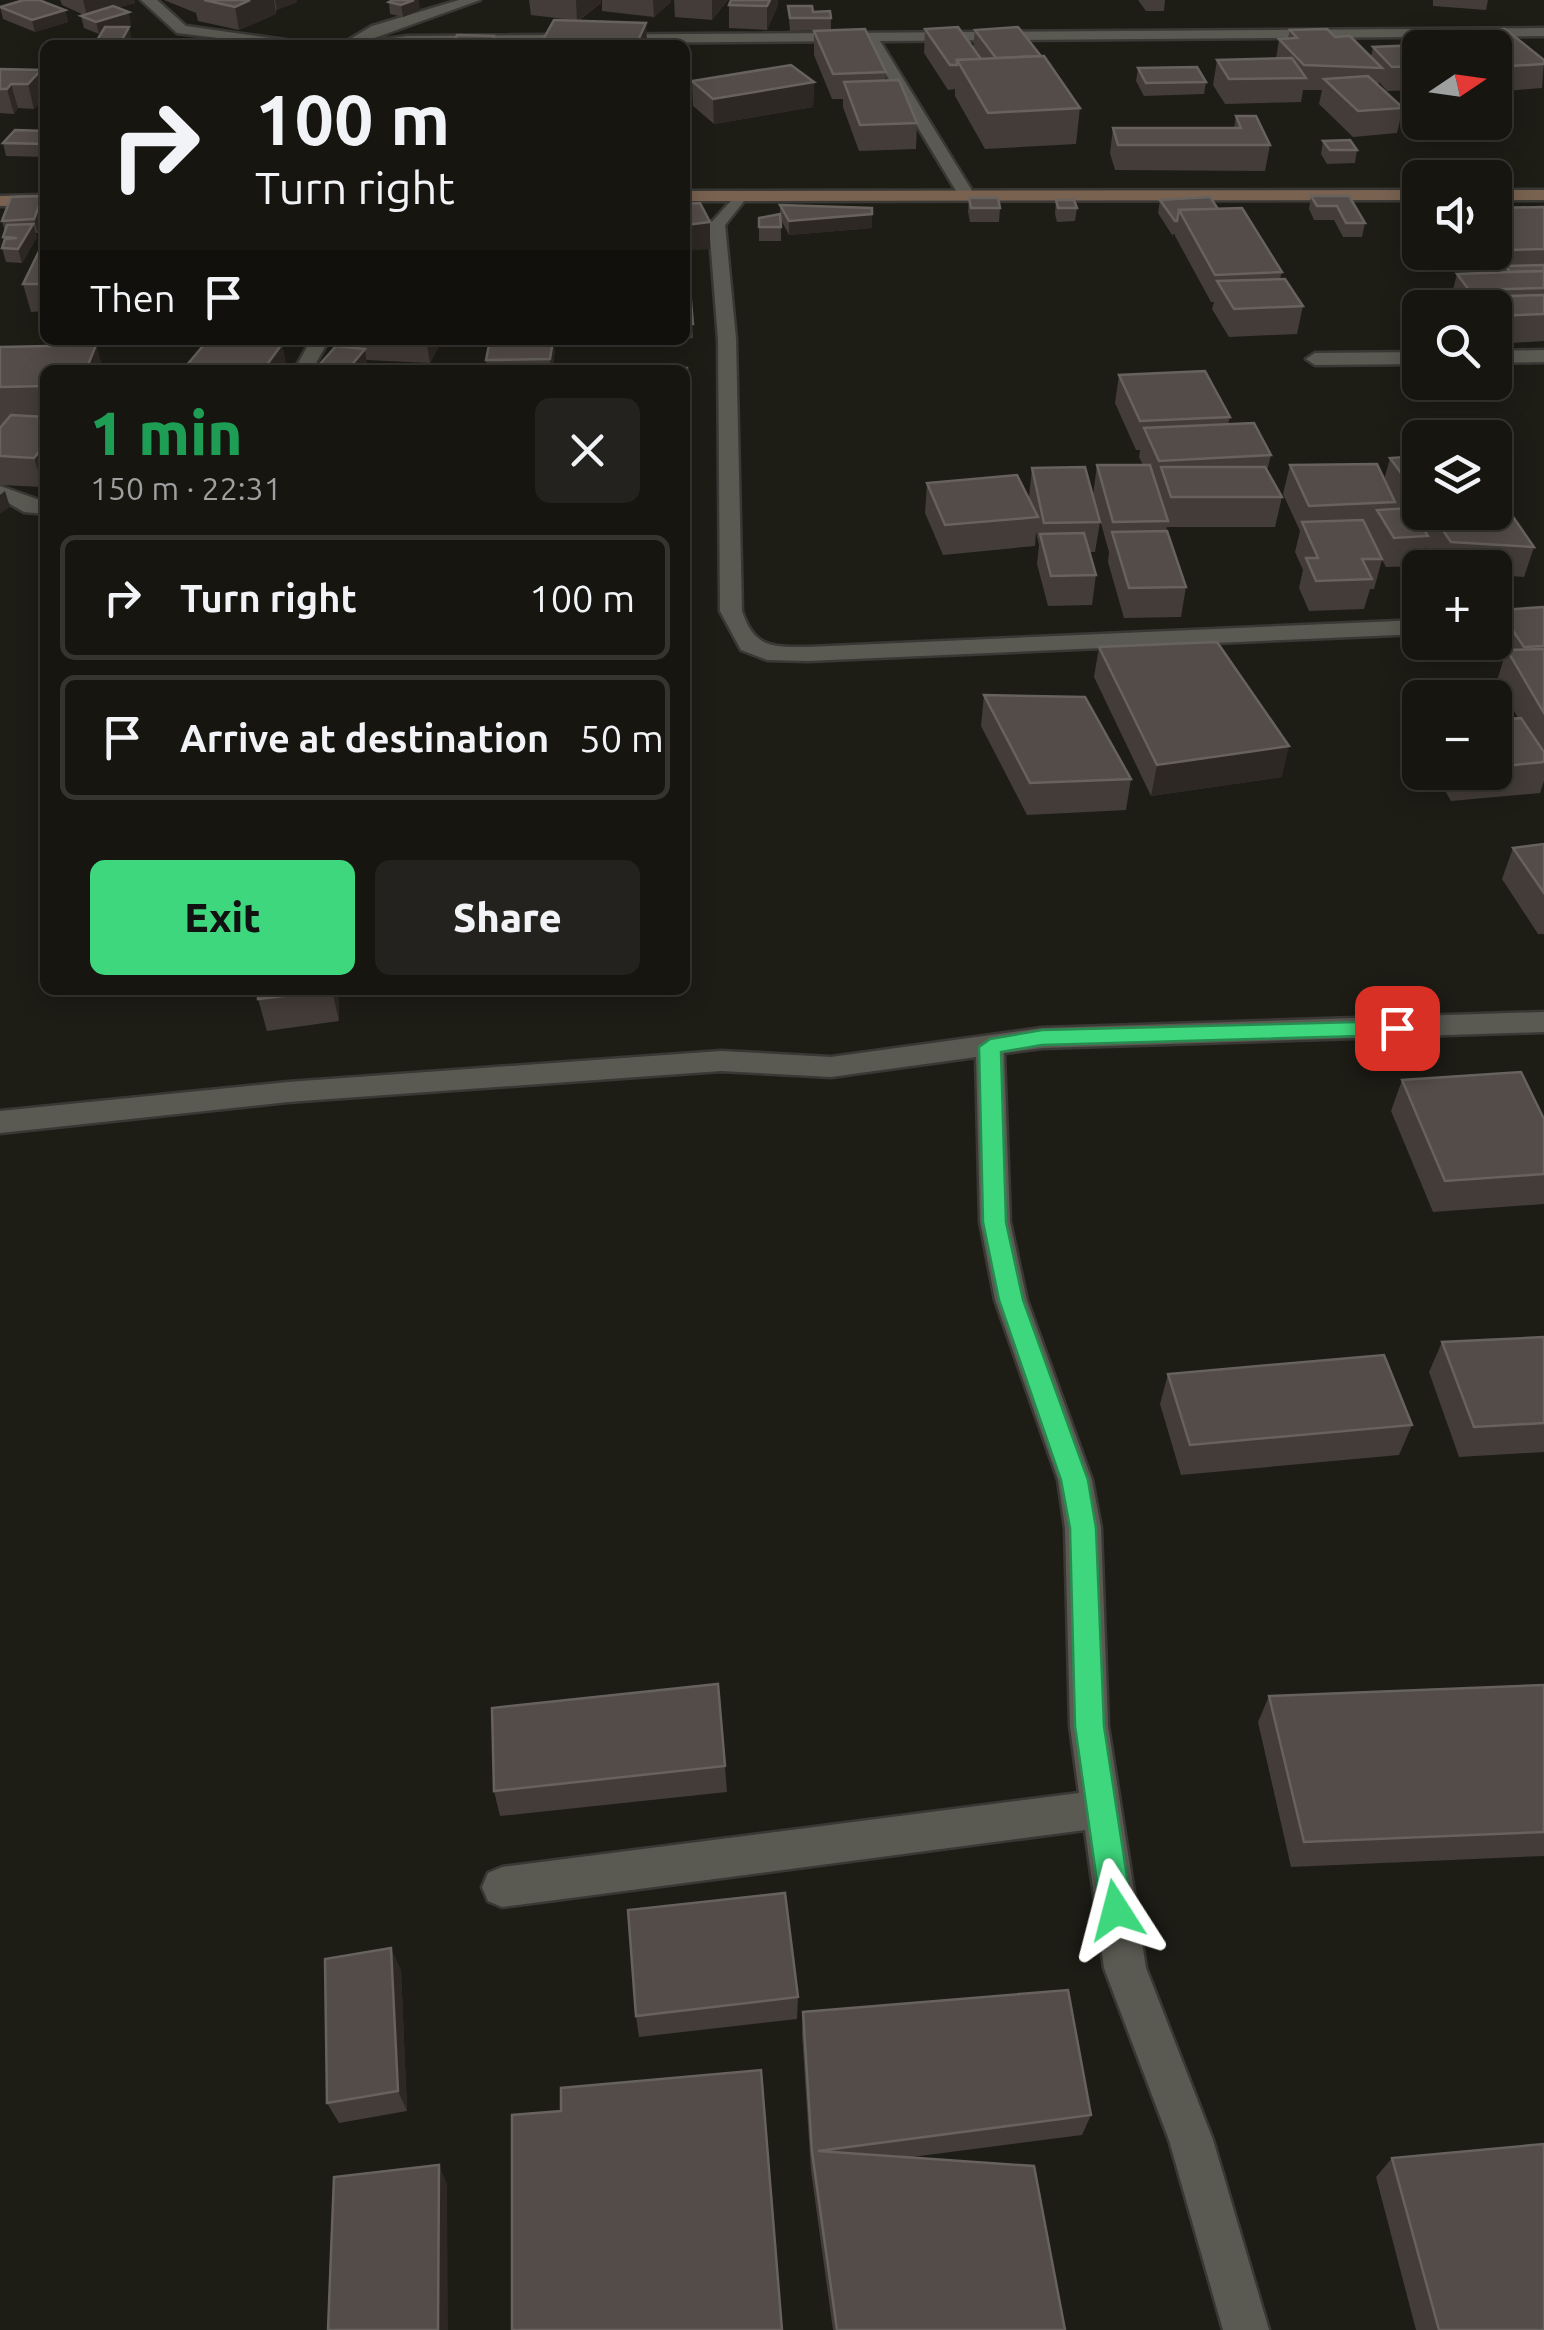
<!DOCTYPE html>
<meta charset="utf-8">
<style>
body{margin:0;font-family:Ubuntu,sans-serif;background:#23221e;color:#f1f3f6;height:100vh;display:flex;flex-direction:column;font-size:38px;white-space:nowrap}
*{box-sizing:border-box;margin:0}
p{font-size:32px;color:#9e9f9f}
.icon{flex:none;width:55px;height:55px;fill:none;stroke:currentColor;stroke-width:2;stroke-linecap:round;stroke-linejoin:round}
.map{position:relative;flex:1;overflow:hidden}
.details{position:absolute;left:40px;top:365px;width:650px;height:630px;display:flex;flex-direction:column;background:#161510;border-radius:15px;box-shadow:0 5px 25px #0003,0 0 0 2px #353430}
.details>*{flex:none}
.top-card{position:absolute;left:40px;top:40px;width:650px;height:305px;border-radius:15px;box-shadow:0 5px 25px #0003,0 0 0 2px #353430;background:#161510;color:#f1f3f6;overflow:hidden}
.needle{width:65px;rotate:77deg}
.fabs{position:absolute;left:1402px;top:30px;display:grid;gap:20px}
.fabs a{display:grid;place-items:center;width:110px;height:110px;border-radius:15px;background:#161510;box-shadow:0 5px 25px #0003,0 0 0 2px #353430;font-size:50px}
.pin{position:absolute;display:grid;place-items:center;width:85px;height:85px;color:#fff;margin:-42px;border-radius:20px;box-shadow:0 5px 15px #0006}
.me{position:absolute;width:110px;margin:-55px;rotate:351deg;stroke-linejoin:round;filter:drop-shadow(0 0 8px #0008)}
.turn{display:flex;align-items:center;gap:35px;height:210px;padding:0 50px;font-size:45px}
.turn .icon{width:130px;height:130px;stroke-width:2.5}
.turn b{display:block;font-size:70px;line-height:85px}
.then{display:flex;align-items:center;height:95px;padding:0 50px;background:#0003;gap:20px;font-size:38px}
.round{display:grid;place-items:center;flex:none;width:105px;height:105px;border-radius:15px;background:#23221e}
.head{display:flex;align-items:center;justify-content:space-between;height:170px;padding:0 50px}
h1{font-size:60px;font-weight:800;line-height:75px;color:#1e9e55}
.button{display:flex;gap:20px;margin-top:auto;padding:20px 50px}
.button a{flex:1;height:115px;border-radius:15px;background:#3ed77d;color:#111;font-size:40px;font-weight:800;line-height:115px;text-align:center}
.button a+a{background:#23221e;color:#f1f3f6}
ul{padding:0;list-style:none}
li{display:flex;align-items:center;gap:30px;height:125px;margin:0 20px 15px;padding:0 30px;border:5px solid #353430;border-radius:15px}
li div{flex:1}
li b{display:block;font-size:38px}
li em{font-style:normal}
.map>svg:first-child{display:block}
</style>
<div class="map">
<svg width="1544" height="2330" viewBox="0 0 1544 2330">
<rect width="100%" height="100%" fill="#1d1c15"/>
<g fill="none" stroke-linecap="round" stroke-linejoin="round">
<defs>
<g id="minor">
<path d="M141 0H157L186 26 320 45H276L177 33Z"/>
<path d="M459 0H480L363 42 408 36 1544 28V36L880 41 974 194 966 199 958 194 866 41 340 45 372 26Z"/>
<path d="M740 191 748 196 725 225 736 339 742 611C754 648 772 647 808 647L1420 620V634L808 661 767 660 741 650 720 611 718 339 709 225Z"/>
<path d="M311 340H329L312 370H294Z"/>
<path d="M1544 350V362L1495 363V351Z"/>
<path d="M1420 352V364L1315 365 1306 359 1315 353Z"/>
<path d="M0 486 45 502V514L24 512 0 498Z"/>
<path d="M1544 1012V1032L1042 1048 1004 1053 1010 1222 1027 1300 1092 1480 1101 1528 1108 1726 1146 1968 1213 2140 1269 2330H1223L1169 2140 1104 1968 1085 1830 502 1907 488 1901 482 1887 488 1873 502 1867 1079 1793 1070 1726 1065 1528 1058 1480 995 1300 980 1222 976 1057 831 1077 721 1071 288 1102 0 1133V1111L288 1082 721 1051 831 1057 1042 1028Z"/>
</g>
<g id="secondary">
<path d="M1420 190V200L685 201V191Z"/>
<rect x="1495" y="190" width="49" height="10"/>
<path d="M45 195V205L0 206V196Z"/>
</g>
</defs>
<!-- minor casing -->
<use href="#minor" stroke="#393834" stroke-width="5"/>
<!-- secondary casing -->
<use href="#secondary" stroke="#393834" stroke-width="5"/>
<!-- minor -->
<use href="#minor" fill="#5b5a52" fill-rule="evenodd"/>
<!-- secondary -->
<use href="#secondary" fill="#796250" fill-rule="evenodd"/>
</g>
<!-- wall -->
<g fill="#433c38">
<path d="M60 0H134L135 3 117 8 131 24 123 27 132 39 99 34 84 28 81 16 84 15 62 5Z"/>
<path d="M164 0H297V2L276 10V14L239 30 198 21 196 13Z"/>
<path d="M529 0H601V3L578 21 646 23 647 45H540L573 20 531 15Z"/>
<path d="M602 0H671V2L654 17 602 11Z"/>
<path d="M674 0H728L712 20 675 17Z"/>
<path d="M731 0H778V5L767 30 729 28V5Z"/>
<path d="M1138 0H1165L1164 11H1146Z"/>
<path d="M1433 0H1488L1486 10 1433 6Z"/>
<path d="M389 2 420 10 403 17 390 14Z"/>
<path d="M788 6 813 12 831 18V30L790 31Z"/>
<path d="M0 7 65 10 68 22 35 32 3 19Z"/>
<path d="M925 29 973 48 975 30 1080 108 1076 144 985 149 955 96V89L948 90 924 53Z"/>
<path d="M1290 30 1335 37 1371 57 1373 47 1420 48V90L1387 91 1379 82 1378 85 1403 108 1397 133 1353 137 1319 104 1322 90H1303L1301 102 1225 104 1213 85 1217 60 1276 59 1279 39 1288 38Z"/>
<path d="M1484 30 1544 60 1542 88 1495 92V48H1450L1453 35 1483 33Z"/>
<path d="M814 31 886 72 885 80 917 123 916 149 859 151 843 107V99H832L814 55Z"/>
<path d="M1138 68 1206 82 1204 94 1144 96 1136 81Z"/>
<path d="M0 69 41 70 45 84V97L34 109 18 108 14 114 0 113Z"/>
<path d="M692 81 814 82 813 107 714 124 693 106Z"/>
<path d="M1236 116 1270 145 1265 171 1115 170 1110 153 1113 128H1234Z"/>
<path d="M45 131V157L6 156 3 143Z"/>
<path d="M1323 141 1357 150 1355 163 1327 164 1321 154Z"/>
<path d="M1311 196H1349L1365 223 1362 237H1343L1334 220H1314L1309 209Z"/>
<path d="M969 198 1000 208 999 222H970L968 212Z"/>
<path d="M1056 200 1077 208 1075 221 1057 222 1055 214Z"/>
<path d="M1160 200 1218 209 1282 272 1280 279 1303 306 1297 334 1229 337 1212 309 1214 302H1211L1175 236V234L1172 235 1158 213Z"/>
<path d="M45 205V213L38 233H35L37 237 22 263 6 262 2 248 5 232 2 221Z"/>
<path d="M780 205 872 228 789 235 781 220V241H759V218L780 214Z"/>
<path d="M1544 207V341L1495 344V308H1454L1450 301 1457 274 1498 272 1484 252H1495V208Z"/>
<path d="M45 218V311L31 312 23 284 43 244 40 233Z"/>
<path d="M685 271 686 301H691L693 338 685 339Z"/>
<path d="M335 340H442L430 363 366 360 367 364 363 368 367 370H322L320 364 336 346Z"/>
<path d="M566 340H627L566 341Z"/>
<path d="M282 344 287 370H187L186 366Z"/>
<path d="M96 345 103 370H45V493L43 487 0 485V347Z"/>
<path d="M555 350 552 370H487L486 360Z"/>
<path d="M687 368 690 462H685V370Z"/>
<path d="M1119 375 1230 417 1228 424 1271 455 1267 471 1282 497 1275 527H1167L1166 531 1186 587 1181 617 1124 618 1108 562 1109 552 1093 495 1097 465H1143L1139 457 1140 450H1136L1115 403Z"/>
<path d="M1420 456V512H1495L1534 547 1524 577 1495 575V568H1439L1425 547 1419 566 1386 567 1382 560 1374 589H1370L1364 609 1309 611 1299 588 1303 570 1295 552 1300 531 1283 494 1290 465 1384 480 1390 458Z"/>
<path d="M1032 468 1100 522 1095 552H1090L1096 575 1092 605 1048 606 1037 564 1039 545 1036 532 1035 546 943 555 925 513 927 483 1029 497Z"/>
<path d="M685 485 690 562 685 563Z"/>
<path d="M1544 607V781L1540 793 1451 801 1441 784 1429 785 1421 772H1495V720L1518 718 1497 681 1503 661 1491 642H1495V621L1499 610Z"/>
<path d="M1099 647 1282 777 1151 796 1094 677Z"/>
<path d="M984 695 1131 779 1126 810 1027 815 981 726Z"/>
<path d="M1420 729V770L1412 757Z"/>
<path d="M1544 844V934H1538L1502 879 1513 848Z"/>
<path d="M258 990H338L339 1021 267 1031 258 999Z"/>
<path d="M1402 1080 1544 1119V1204L1433 1212 1391 1111Z"/>
<path d="M1544 1337V1452L1459 1457 1429 1372 1442 1342Z"/>
<path d="M1168 1374 1412 1425 1399 1455 1181 1475 1160 1404Z"/>
<path d="M1544 1685V1856L1291 1867 1258 1722 1269 1696Z"/>
<path d="M725 1766 727 1792 500 1816 494 1791Z"/>
<path d="M401 1970 407 2111 339 2123 327 2103Z"/>
<path d="M798 1997 797 2019 639 2037 636 2016Z"/>
<path d="M803 2012 1091 2115 1082 2135 912 2157 1065 2330H833L811 2171 802 2034Z"/>
<path d="M1392 2158 1544 2330H1416L1376 2177Z"/>
</g>
<!-- shaded-wall -->
<g fill="#2d2823">
<path d="M83 0H134L135 3 87 16Z"/>
<path d="M250 0H274L276 14 239 30 235 7Z"/>
<path d="M275 0H297V2L277 10Z"/>
<path d="M414 0H419L420 10 403 17 401 5Z"/>
<path d="M576 0H601V3L577 21Z"/>
<path d="M653 0H671V2L654 17Z"/>
<path d="M712 0H728L712 20Z"/>
<path d="M770 0H778V5L767 30V6Z"/>
<path d="M65 10 68 22 35 32 32 20Z"/>
<path d="M129 12 131 24 99 34 96 22Z"/>
<path d="M646 23 647 45H636Z"/>
<path d="M129 27 132 39 128 45H119Z"/>
<path d="M41 70 45 84V97L34 109 28 84Z"/>
<path d="M814 82 813 107 714 124 713 99Z"/>
<path d="M11 84 18 108 14 114 7 89Z"/>
<path d="M43 196 45 213 38 233 34 219Z"/>
<path d="M872 214V228L789 235V221Z"/>
<path d="M710 222V249L685 251V225Z"/>
<path d="M33 224 37 237 22 263 18 249Z"/>
<path d="M426 340H442L430 363Z"/>
<path d="M553 340 555 350 551 370 550 359Z"/>
<path d="M282 344 287 370H263Z"/>
<path d="M96 345 103 370H86Z"/>
<path d="M365 349 367 364 362 370 350 367Z"/>
<path d="M45 444V481L41 480 43 488 34 458Z"/>
<path d="M5 491 10 507 0 514V495Z"/>
<path d="M1289 746 1282 777 1151 796 1157 765Z"/>
<path d="M332 990H338L339 1021Z"/>
<path d="M391 1948 401 1970 407 2111 398 2091Z"/>
<path d="M439 2165 447 2184 448 2330H438Z"/>
</g>
<!-- building -->
<g fill="#534c49" stroke="#67625e" stroke-width="2.5">
<path d="M24 0H39L65 10 32 20 0 7Z"/>
<path d="M204 0H250L235 7Z"/>
<path d="M393 0H414L401 5 389 2Z"/>
<path d="M731 0H770L767 6 729 5Z"/>
<path d="M113 6 129 12 96 22 81 16Z"/>
<path d="M788 6H812L813 12 830 11 831 18H790Z"/>
<path d="M554 20 646 23 636 45H540Z"/>
<path d="M105 27H129L119 45H94Z"/>
<path d="M958 27 981 59 957 60V65H950L925 29Z"/>
<path d="M1018 27 1041 56 996 58 975 30Z"/>
<path d="M865 29 886 72 833 74 814 31Z"/>
<path d="M1327 29 1335 37 1350 36 1382 68 1304 65 1279 39 1297 38 1290 30Z"/>
<path d="M1505 29 1544 60V64L1495 67V48H1467L1453 35 1488 33 1484 30Z"/>
<path d="M457 35 494 36 491 45H453Z"/>
<path d="M273 41 272 45H167V44Z"/>
<path d="M1444 44 1447 48H1420V66L1392 67 1373 47Z"/>
<path d="M1044 56 1080 108 988 113 957 60Z"/>
<path d="M1292 58 1306 78 1229 79 1217 60Z"/>
<path d="M791 65 814 82 713 99 692 81Z"/>
<path d="M1197 67 1206 82 1146 83 1138 68Z"/>
<path d="M0 69 41 70 28 84H11L7 89H0Z"/>
<path d="M1368 76 1403 108 1358 111 1324 79Z"/>
<path d="M899 80 917 123 860 125 844 82Z"/>
<path d="M1236 116H1256L1270 145H1118L1113 128H1241Z"/>
<path d="M15 130 45 131V144L3 143Z"/>
<path d="M1350 140 1357 150H1330L1323 141Z"/>
<path d="M43 196 34 219 2 221 11 197Z"/>
<path d="M1311 196H1349L1365 223H1346L1337 206H1317Z"/>
<path d="M1210 197 1218 209 1179 210 1177 221H1175L1160 200Z"/>
<path d="M969 198H998L1000 208H971Z"/>
<path d="M1056 200H1074L1077 208H1058Z"/>
<path d="M700 203 710 222 685 225V204Z"/>
<path d="M780 205 872 208V214L789 221Z"/>
<path d="M1544 207V249L1509 250 1495 231V208Z"/>
<path d="M1242 208 1282 272 1215 275 1179 210Z"/>
<path d="M780 214 781 227H759V218Z"/>
<path d="M45 218V233H40Z"/>
<path d="M33 224 18 249 2 248 5 239 17 238 3 237 7 225Z"/>
<path d="M45 239V284H23Z"/>
<path d="M1544 265V271L1510 272 1505 266Z"/>
<path d="M1544 271V288L1469 290 1457 274Z"/>
<path d="M1285 279 1303 306 1234 309 1217 281Z"/>
<path d="M1544 295V314L1495 316V308H1479L1471 297Z"/>
<path d="M685 301H691L693 324H685Z"/>
<path d="M208 340H235L282 344 263 370H228L186 366Z"/>
<path d="M490 340H553L550 359 486 360Z"/>
<path d="M96 345 86 370H45V386L0 387V347Z"/>
<path d="M336 346 365 349 350 367 366 369V370H326L330 365 320 364Z"/>
<path d="M687 368 688 421H685V370H582Z"/>
<path d="M1205 371 1230 417 1140 421 1119 375Z"/>
<path d="M11 415 45 417V444L34 458 0 456V428Z"/>
<path d="M1254 423 1271 455 1159 461 1144 428Z"/>
<path d="M1420 456V499L1390 458Z"/>
<path d="M1377 464 1395 502 1309 506 1290 465Z"/>
<path d="M1097 465H1150L1168 521 1113 522Z"/>
<path d="M1085 467 1100 522 1044 523 1032 468Z"/>
<path d="M1161 467H1265L1282 497H1171Z"/>
<path d="M1017 475 1038 517 945 525 927 483Z"/>
<path d="M685 485 689 533H685Z"/>
<path d="M1495 491 1534 547 1451 542 1430 512H1495Z"/>
<path d="M1410 508 1428 536 1394 538 1377 510Z"/>
<path d="M1363 520 1382 559H1362L1372 579 1316 581 1306 558H1318L1302 522Z"/>
<path d="M1167 531 1186 587 1129 588 1112 532Z"/>
<path d="M1084 533 1096 575 1051 576 1040 534Z"/>
<path d="M1544 607V646L1524 647 1499 610Z"/>
<path d="M1217 642 1289 746 1157 765 1099 647Z"/>
<path d="M1544 649V713L1507 650Z"/>
<path d="M984 695 1085 697 1131 779 1030 783Z"/>
<path d="M1521 718 1544 752V762L1495 767V720Z"/>
<path d="M1544 844V893L1513 848Z"/>
<path d="M258 990H332L258 999Z"/>
<path d="M1521 1072 1544 1119V1174L1445 1181 1402 1080Z"/>
<path d="M1544 1337V1423L1474 1427 1442 1342Z"/>
<path d="M1384 1355 1412 1425 1190 1445 1168 1374Z"/>
<path d="M718 1684 725 1766 494 1791 492 1708Z"/>
<path d="M1544 1685V1832L1304 1842 1269 1696Z"/>
<path d="M785 1893 798 1997 636 2016 628 1910Z"/>
<path d="M391 1948 398 2091 327 2103 325 1959Z"/>
<path d="M1068 1990 1091 2115 818 2151 1034 2166 1065 2330H837L812 2152 803 2012Z"/>
<path d="M761 2070 782 2330H512V2115L561 2111V2088Z"/>
<path d="M1544 2144V2330H1439L1392 2158Z"/>
<path d="M439 2165 438 2330H328L334 2177Z"/>
</g>
<!-- route -->
<path fill="#3ed77d" stroke="#288c51" stroke-width="2.5" d="M1397 1021 1408 1028 1397 1035 1042 1045 1001 1052 1006 1222 1023 1300 1088 1480 1096 1528 1104 1726 1132 1910 1127 1921 1116 1926 1106 1921 1101 1910 1075 1726 1070 1528 1061 1480 999 1300 983 1222 979 1047 990 1039 1042 1030Z"/>
</svg>
<div class="fabs">
<a><svg class="needle" viewBox="-14 -14 28 28"><path d="M0-13l5 13h-10z" fill="#e53935"/><path d="M0 13l5-13h-10z" fill="#9e9f9f"/></svg></a>
<a><svg class="icon" aria-label="sound" viewBox="0 0 24 24"><path d="M4 9h4l5-4v14l-5-4H4zM17 9q2 3 0 6"/></svg></a>
<a><svg class="icon" aria-label="search" viewBox="0 0 24 24"><circle cx="10" cy="10" r="6"/><path d="M15 15l6 6"/></svg></a>
<a><svg class="icon" aria-label="layers" viewBox="0 0 24 24"><path d="M12 4l9 5-9 5-9-5zM3 14l9 5 9-5"/></svg></a>
<a>+</a>
<a>−</a>
</div>
<div class="pin" style="left:1397px;top:1028px;background:#d93025"><svg class="icon" aria-label="arrive" viewBox="0 0 24 24"><path d="M6 21V4h12l-3 4 3 4H6"/></svg></div>
<svg class="me" style="left:1116px;top:1910px" viewBox="-20 -20 40 40"><path d="M0-17L14 15 0 8-14 15z" fill="#3ed77d" stroke="#fff" stroke-width="4"/></svg>
<div class="top-card">
<div class="turn"><svg class="icon" aria-label="right" viewBox="0 0 24 24"><path d="M7 20v-9h11M14 6l5 5-5 5"/></svg><div><b>100 m</b>Turn right</div></div>
<div class="then">Then<svg class="icon" aria-label="arrive" viewBox="0 0 24 24"><path d="M6 21V4h12l-3 4 3 4H6"/></svg></div>
</div>
<section class="details">
<div class="head"><div><h1>1 min</h1><p>150 m · 22:31</p></div><a class="round"><svg class="icon" aria-label="close" viewBox="0 0 24 24"><path d="M6 6l12 12M18 6L6 18"/></svg></a></div>
<ul>
<li><svg class="icon" aria-label="right" viewBox="0 0 24 24"><path d="M7 20v-9h11M14 6l5 5-5 5"/></svg><div><b>Turn right</b></div><em>100 m</em></li>
<li><svg class="icon" aria-label="arrive" viewBox="0 0 24 24"><path d="M6 21V4h12l-3 4 3 4H6"/></svg><div><b>Arrive at destination</b></div><em>50 m</em></li>
</ul>
<div class="button"><a>Exit</a><a>Share</a></div>
</section>
</div>
